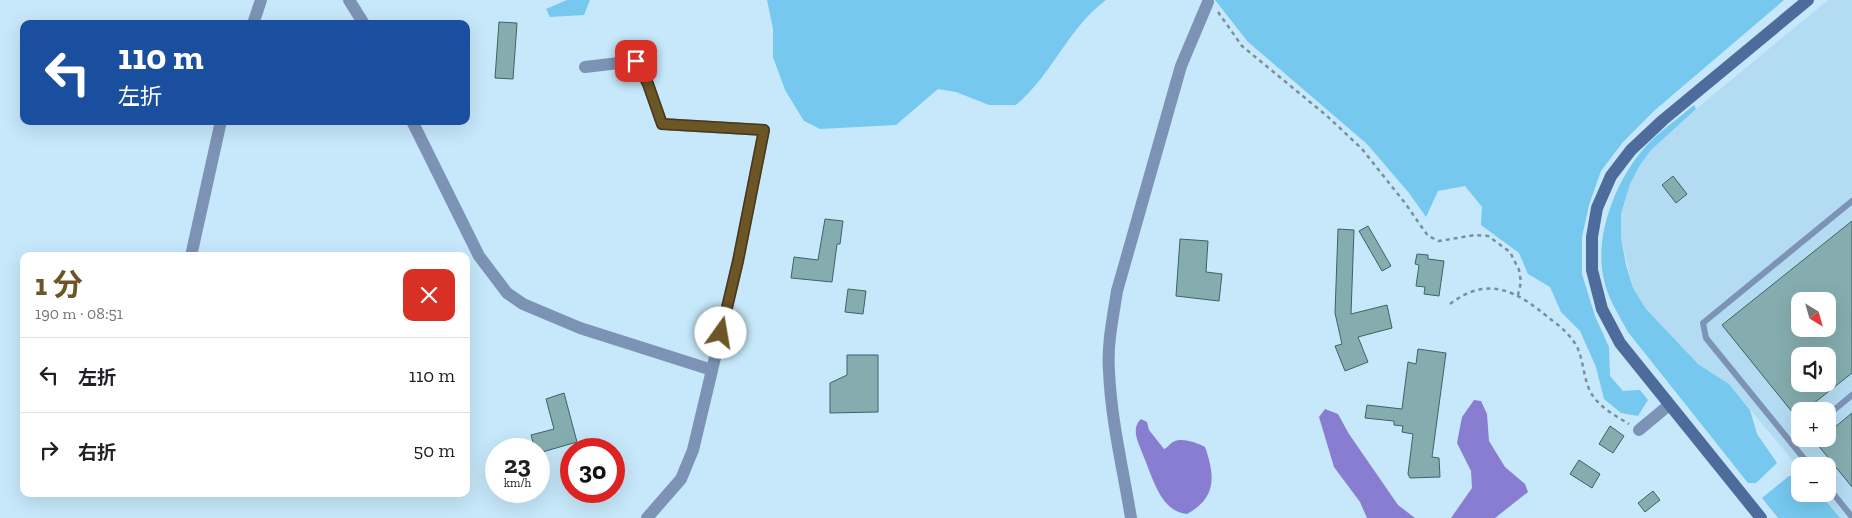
<!DOCTYPE html>
<html lang="ja">
<meta charset="utf-8">
<style>
body{margin:0;font-family:"Zilla Slab","Noto Sans JP",serif;background:#f6f6f6;color:#202124;height:100vh;display:flex;flex-direction:column;font-size:19px;white-space:nowrap}
*{box-sizing:border-box;margin:0}
p{font-size:16px;color:#757577}
.icon{flex:none;width:28px;height:28px;fill:none;stroke:currentColor;stroke-width:2;stroke-linecap:round;stroke-linejoin:round}
.map{position:relative;flex:1;overflow:hidden}
.sheet{position:absolute;left:20px;top:252px;width:450px;height:245px;display:flex;flex-direction:column;background:#fff;border-radius:10px;box-shadow:0 5px 20px #0002}
.sheet>*{flex:none}
.top-card{position:absolute;left:20px;top:20px;width:450px;height:105px;border-radius:10px;box-shadow:0 5px 20px #0002;background:#1a4fa0;color:#fff;overflow:hidden}
.needle{width:32px;rotate:143deg}
.buttons{position:absolute;left:1791px;top:292px;display:grid;gap:10px}
.buttons a{display:grid;place-items:center;width:45px;height:45px;border-radius:10px;background:#fff;box-shadow:0 5px 20px #0002;font-size:25px}
.speed{position:absolute;left:485px;top:438px;display:flex;gap:10px;font-size:25px;font-weight:700;text-align:center}
.speed>*{display:grid;place-content:center;width:65px;height:65px;border-radius:50%;background:#fff;box-shadow:0 5px 20px #0002;line-height:1}
.speed small{font-size:12px;font-weight:400}
.speed .limit{border:8px solid #d22;background:#fff;color:#111}
.pin{position:absolute;display:grid;place-items:center;width:42px;height:42px;color:#fff;margin:-21px;border-radius:10px;box-shadow:0 2px 8px #0006}
.me{position:absolute;width:55px;margin:-28px;rotate:13deg;stroke-linejoin:round;filter:drop-shadow(0 0 4px #0008)}
.turn{display:flex;align-items:center;gap:18px;height:105px;padding:0 15px;font-size:22px}
.turn .icon{width:65px;height:65px;stroke-width:2.5}
.turn b{display:block;font-size:35px;line-height:42px}
.round{display:grid;place-items:center;flex:none;width:52px;height:52px;border-radius:10px;background:#f6f6f6}
.head{display:flex;align-items:center;justify-content:space-between;height:85px;padding:0 15px}
h1{font-size:30px;font-weight:700;line-height:38px;color:#6d5626}
ul{padding:0;list-style:none}
li{display:flex;align-items:center;gap:15px;height:75px;padding:0 15px;border-top:1px solid #e0e0e0}
li div{flex:1}
li b{display:block;font-size:19px}
li em{font-style:normal}
.map>svg:first-child{display:block}
</style>
<div class="map">
<svg width="1852" height="518" viewBox="0 0 1852 518">
<rect width="100%" height="100%" fill="#c6e8fa"/>
<!-- built -->
<path fill="#b3dcf2" fill-rule="evenodd" d="M1828 0H1852V518H1840L1820 494H1828V466H1800V469L1729 384 1698 364 1646 309 1633 288 1621 238V214L1630 184 1640 165 1651 150 1696 109ZM1800 301H1828V329H1800ZM1800 356H1828V384H1800ZM1800 411H1828V439H1800Z"/>
<!-- green -->
<g fill="#76c8ef">
<path d="M567 0H590L584 15 550 17 546 9Z"/>
<path d="M767 0H1106C1068 28 1052 75 1016 105H989L956 92 938 89 896 125 820 129 804 121 785 90 773 57V29Z"/>
<path d="M1215 0H1784L1655 110 1623 142 1601 171 1589 205 1582 237V274L1595 316 1609 347 1610 376 1623 391 1640 390 1648 400 1638 416 1621 413 1604 399 1596 367 1580 331 1561 312 1550 287 1528 274 1519 253 1481 225 1482 207 1465 186 1438 191 1426 217 1409 193 1367 144 1248 42Z"/>
<path d="M1694 105 1696 109 1651 150 1640 165 1630 184 1621 214V238L1626 265 1633 288 1646 309 1698 364 1729 384 1750 410 1757 434 1777 463 1756 483H1748L1628 332C1619 315 1608 299 1604 280 1593 236 1617 177 1647 145 1661 130 1679 118 1694 105Z"/>
<path d="M1789 476 1800 477V494H1820L1840 518H1778L1762 498Z"/>
</g>
<!-- water -->
<g fill="#897dd2">
<path d="M1474 400 1481 401 1487 414 1489 441 1505 467 1525 484 1528 492 1495 518H1451L1472 488 1471 471 1457 443 1462 417Z"/>
<path d="M1325 409 1338 414 1349 434 1398 505 1415 518H1367L1360 502 1334 467 1319 417Z"/>
<path d="M1141 419 1147 422 1149 430 1164 449C1169 447 1169 444 1173 442 1182 437 1197 443 1205 447 1215 475 1217 498 1187 514 1160 512 1152 475 1143 455 1139 444 1130 429 1141 419Z"/>
</g>
<!-- building -->
<g fill="#85adaf" stroke="#3d6366" fill-rule="evenodd">
<path d="M499 22 517 23 513 79 495 78Z"/>
<path d="M1673 176 1687 194 1676 203 1662 185Z"/>
<path d="M825 219 843 221 840 244H837L832 282 791 278 794 257 818 260Z"/>
<path d="M1852 221V373L1804 411H1800L1797 418 1722 325ZM1800 301H1828V329H1800ZM1800 356H1828V384H1800Z"/>
<path d="M1368 226 1391 266 1382 271 1359 231Z"/>
<path d="M1338 229 1354 230 1351 314 1387 305 1392 328 1358 337 1368 362 1345 371 1335 346 1342 344 1335 313Z"/>
<path d="M1180 239 1208 241 1206 272 1222 274 1219 301 1176 296Z"/>
<path d="M1417 254 1428 255V259L1444 261 1439 296 1424 294 1425 287 1416 286 1419 265 1415 264Z"/>
<path d="M848 289 866 291 863 314 845 312Z"/>
<path d="M1418 349 1446 353 1432 457 1439 458 1440 477 1410 478 1408 474 1413 434 1402 432 1403 426 1394 425V421L1365 418 1367 405 1402 409 1408 362 1416 364Z"/>
<path d="M847 355H878V412L830 413V383L847 375Z"/>
<path d="M564 393 577 442 539 453V449H535L531 435 554 429 546 399Z"/>
<path d="M1852 413V487L1813 439H1828V433Z"/>
<path d="M1610 426 1624 436 1613 453 1599 444Z"/>
<path d="M1579 460 1600 474 1592 488 1570 474Z"/>
<path d="M1653 491 1660 500 1645 512 1638 503Z"/>
</g>
<g fill="none" stroke-linecap="round" stroke-linejoin="round">
<!-- path -->
<g stroke="#77909d" stroke-width="2.5" stroke-dasharray="4 4" stroke-linecap="butt">
<path d="M1218 12 1242 46 1327 116 1362 149 1405 203 1428 236 1439 241 1475 235 1488 236 1510 252 1519 270 1521 282 1518 295"/>
<path d="M1450 304C1488 275 1517 291 1549 318 1560 326 1572 336 1578 349 1584 363 1584 384 1593 396 1602 409 1616 416 1629 424"/>
</g>
<!-- lane -->
<g stroke="#7d93b5" stroke-width="6">
<path d="M1828 415 1852 395"/>
<path d="M1792 444 1800 438"/>
<path d="M1810 466 1706 338 1703 323 1852 201"/>
<path d="M1828 487 1852 517"/>
</g>
<!-- street -->
<g stroke="#7d93b5" stroke-width="12">
<path d="M349 0 364 24"/>
<path d="M253 24 261 0"/>
<path d="M585 67 636 61 648 84 662 124 764 130 738 261 693 450 681 479 647 518"/>
<path d="M412 121 479 256 507 293 523 304 580 328 712 370"/>
<path d="M191 256 221 121"/>
<path d="M1639 430 1669 405"/>
<path d="M1131 518C1123 469 1111 420 1109 371 1107 344 1113 317 1117 291L1181 66 1208 2"/>
</g>
<!-- secondary -->
<path stroke="#4d6c9c" stroke-width="12" d="M1761 518 1620 343 1602 309 1592 270V237L1597 208 1611 176 1631 150 1663 120 1808 0"/>
</g>
<g fill="none" stroke-linecap="round" stroke-linejoin="round">
<defs>
<path id="route" d="M636 61 648 84 662 124 764 130 738 261 721 333"/>
</defs>
<!-- route casing -->
<use href="#route" stroke="#473819" stroke-width="12"/>
<!-- route -->
<use href="#route" stroke="#6d5626" stroke-width="9"/>
</g>
</svg>
<div class="buttons">
<a><svg class="needle" viewBox="-14 -14 28 28"><path d="M0-13l5 13h-10z" fill="#e53935"/><path d="M0 13l5-13h-10z" fill="#757577"/></svg></a>
<a><svg class="icon" aria-label="sound" viewBox="0 0 24 24"><path d="M4 9h4l5-4v14l-5-4H4zM17 9q2 3 0 6"/></svg></a>
<a>+</a>
<a>−</a>
</div>
<div class="speed"><div>23<small>km/h</small></div><div class="limit">30</div></div>
<div class="pin" style="left:636px;top:61px;background:#d93025"><svg class="icon" aria-label="arrive" viewBox="0 0 24 24"><path d="M6 21V4h12l-3 4 3 4H6"/></svg></div>
<svg class="me" style="left:721px;top:333px" viewBox="-20 -20 40 40"><circle r="19" fill="#fff"/><path d="M0-13L10 11 0 6-10 11z" fill="#6d5626"/></svg>
<div class="top-card">
<div class="turn"><svg class="icon" aria-label="left" viewBox="0 0 24 24"><path d="M17 20v-9H6M10 6l-5 5 5 5"/></svg><div><b>110 m</b>左折</div></div>
</div>
<section class="sheet">
<div class="head"><div><h1>1 分</h1><p>190 m · 08:51</p></div><a class="round" style="background:#d93025;color:#fff"><svg class="icon" aria-label="close" viewBox="0 0 24 24"><path d="M6 6l12 12M18 6L6 18"/></svg></a></div>
<ul>
<li><svg class="icon" aria-label="left" viewBox="0 0 24 24"><path d="M17 20v-9H6M10 6l-5 5 5 5"/></svg><div><b>左折</b></div><em>110 m</em></li>
<li><svg class="icon" aria-label="right" viewBox="0 0 24 24"><path d="M7 20v-9h11M14 6l5 5-5 5"/></svg><div><b>右折</b></div><em>50 m</em></li>
</ul>
</section>
</div>
